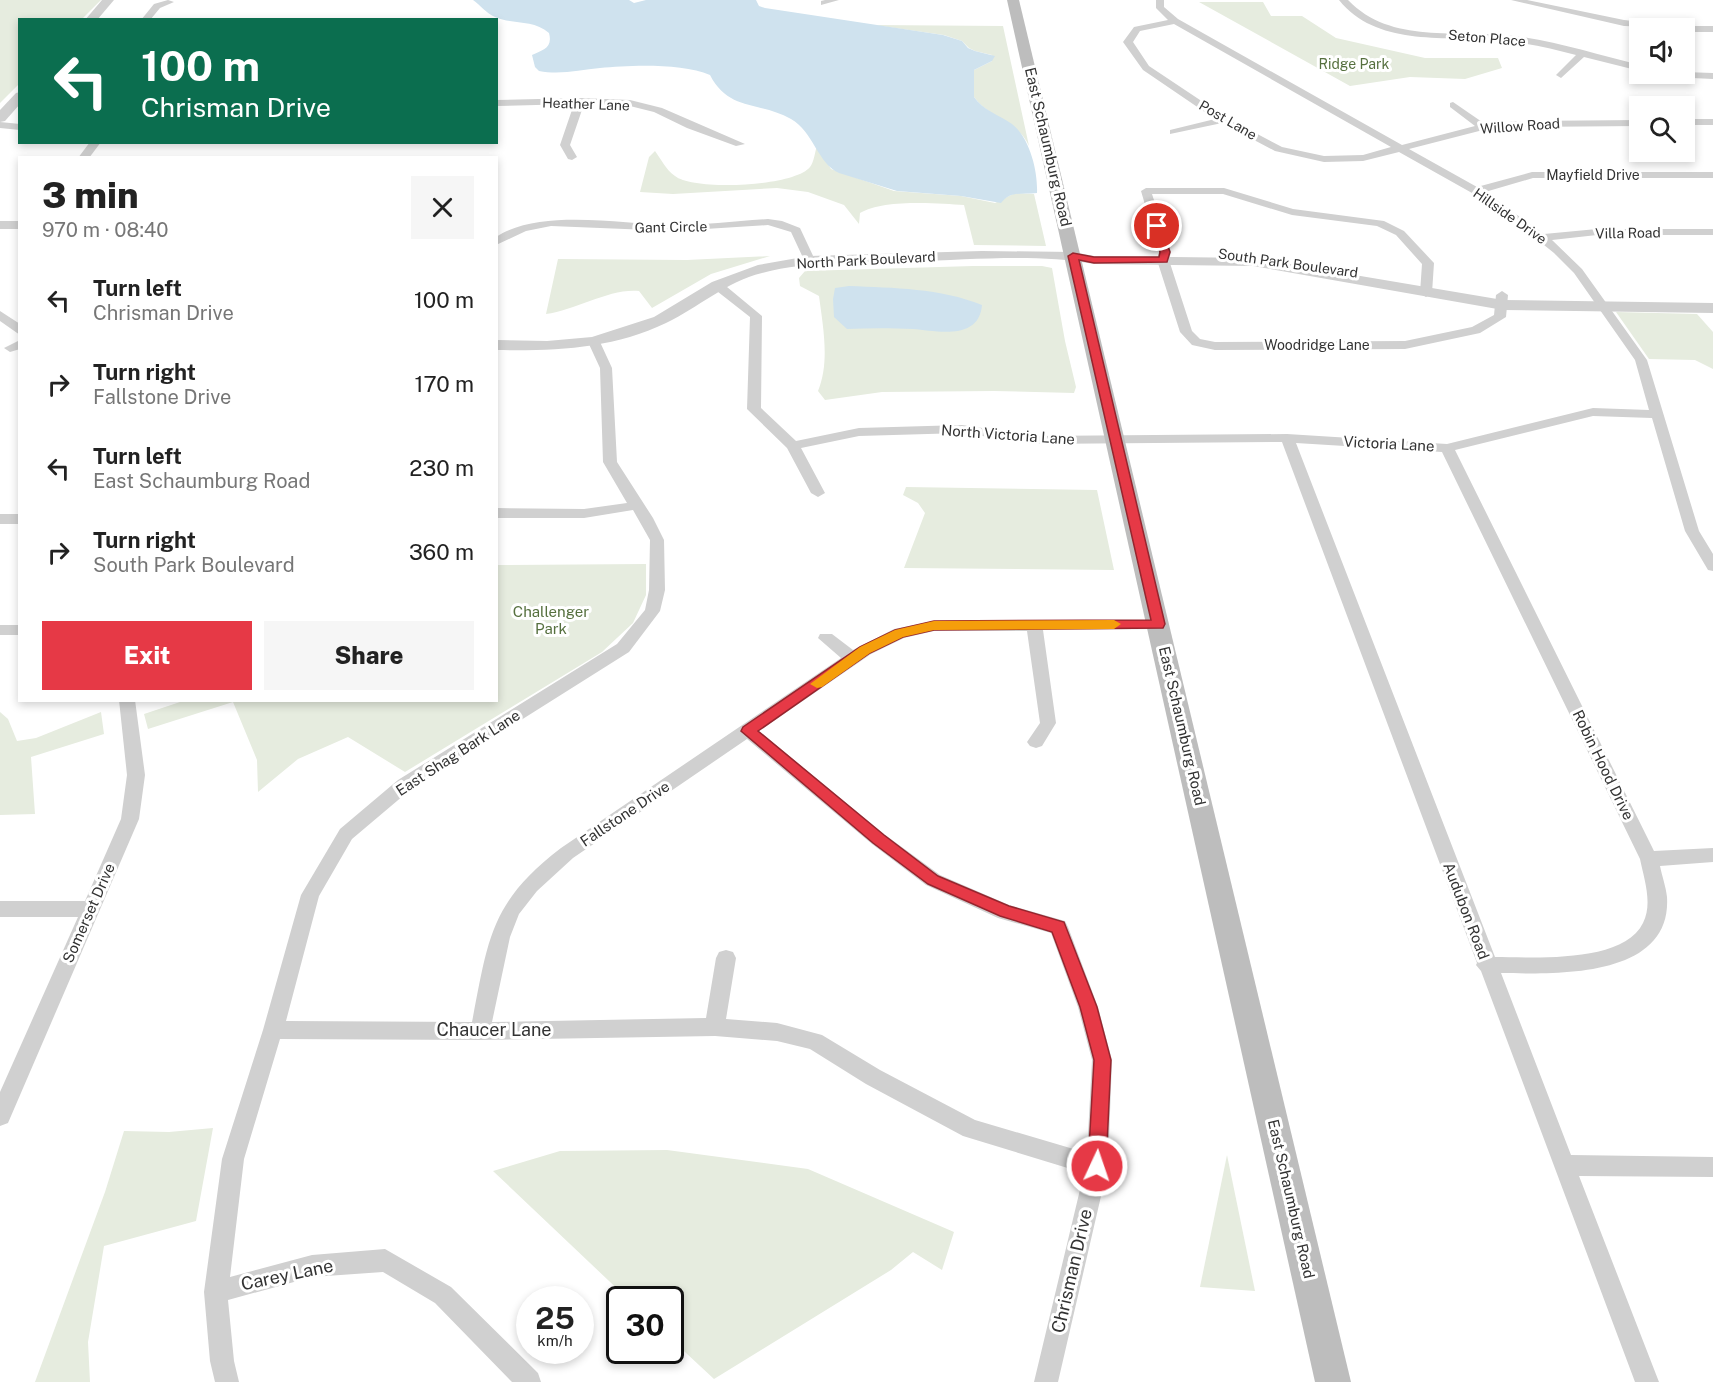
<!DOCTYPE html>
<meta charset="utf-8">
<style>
body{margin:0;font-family:"Public Sans",sans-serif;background:#f6f6f6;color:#222;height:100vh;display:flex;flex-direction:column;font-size:22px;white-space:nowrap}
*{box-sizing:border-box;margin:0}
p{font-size:20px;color:#767676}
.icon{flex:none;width:33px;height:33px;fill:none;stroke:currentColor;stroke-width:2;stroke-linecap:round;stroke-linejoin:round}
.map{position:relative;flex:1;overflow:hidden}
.drawer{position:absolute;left:18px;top:156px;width:480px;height:546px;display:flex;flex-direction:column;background:#fff;border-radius:0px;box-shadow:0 3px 9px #0003}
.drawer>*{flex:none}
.banner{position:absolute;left:18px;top:18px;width:480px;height:126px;border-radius:0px;box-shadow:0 3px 9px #0003;background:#0b6e4f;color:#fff;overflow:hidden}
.controls{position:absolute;left:1629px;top:18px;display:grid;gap:12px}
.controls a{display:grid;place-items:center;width:66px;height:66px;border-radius:0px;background:#fff;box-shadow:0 3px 9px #0003;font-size:30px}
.speed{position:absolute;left:516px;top:1286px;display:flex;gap:12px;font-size:30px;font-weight:700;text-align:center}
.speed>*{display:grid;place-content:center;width:78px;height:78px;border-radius:50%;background:#fff;box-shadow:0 3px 9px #0003;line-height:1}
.speed small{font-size:15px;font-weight:400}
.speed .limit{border:3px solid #111;border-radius:9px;background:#fff;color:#111}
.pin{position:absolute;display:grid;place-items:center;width:51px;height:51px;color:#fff;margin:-26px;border:3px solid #fff;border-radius:50%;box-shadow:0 2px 6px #0007}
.me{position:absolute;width:66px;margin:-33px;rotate:3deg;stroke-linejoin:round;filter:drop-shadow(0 0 4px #0008)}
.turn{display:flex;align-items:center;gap:21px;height:126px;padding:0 24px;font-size:27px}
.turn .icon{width:78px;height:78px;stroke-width:2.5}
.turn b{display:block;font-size:42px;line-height:51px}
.round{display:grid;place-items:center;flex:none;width:63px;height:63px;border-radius:0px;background:#f6f6f6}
.summary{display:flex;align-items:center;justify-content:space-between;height:102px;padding:0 24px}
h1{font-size:36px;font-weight:800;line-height:45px}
.button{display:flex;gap:12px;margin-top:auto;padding:12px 24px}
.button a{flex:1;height:69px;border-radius:0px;background:#e63946;color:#fff;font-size:24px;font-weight:800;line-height:69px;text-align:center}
.button a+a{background:#f6f6f6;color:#222}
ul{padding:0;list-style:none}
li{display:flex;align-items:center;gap:18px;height:84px;padding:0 24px}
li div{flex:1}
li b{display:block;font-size:22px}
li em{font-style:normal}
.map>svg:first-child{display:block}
</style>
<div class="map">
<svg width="1713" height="1382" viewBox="0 0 1713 1382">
<rect width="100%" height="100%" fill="#fff"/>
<!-- green -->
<g fill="#e6ecdf">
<path d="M0 0H101L82 19 20 20 19 84 0 103Z"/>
<path d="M1199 2H1263L1271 16H1302L1336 38 1425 58H1498L1502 68 1465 79 1410 77 1350 86Z"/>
<path d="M874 25 1003 26 1029 146C1018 121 989 118 974 97V70L992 61V55L975 51 969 48 962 41 944 35Z"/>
<path d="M817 145 831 169 894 191 961 196 995 203 1015 193 1034 194 1046 246 974 245 964 205C938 203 882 199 860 213L859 224 844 205 808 192 777 188 673 194 640 192 649 157 655 151C661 159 666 170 675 176 693 191 794 187 810 167 814 162 815 152 817 145Z"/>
<path d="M770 256 711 274 652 308 639 291C610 288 576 310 546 314L558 259 687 260Z"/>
<path d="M973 266H1042L1052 268 1065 341 1076 387 1074 393 994 391 882 392 825 400 818 391C830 362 823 327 819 296L800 286 799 278 805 271Z"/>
<path d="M1616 312 1697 314 1713 332V369L1695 360 1649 359Z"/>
<path d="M906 487 1097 490 1114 570 904 568 925 513 918 503 903 495Z"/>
<path d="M646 564V595L633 623 602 652 405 772 348 737 298 759 258 792 257 760 233 702 148 729 144 714 183 701 496 700 497 565Z"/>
<path d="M0 712 8 719 17 741 36 738 101 712 104 734 31 757 35 814 0 815Z"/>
<path d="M213 1128 196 1221 104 1246 88 1342 90 1382H35L105 1192 124 1131 169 1132Z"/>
<path d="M667 1150 808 1169 954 1232 942 1270 913 1252 891 1270 714 1379 671 1339 670 1299H628L493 1171 560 1151Z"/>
<path d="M1227 1155 1255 1291 1200 1287Z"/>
</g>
<!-- water -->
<g fill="#cfe2ee">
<path d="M473 0H629L634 3 646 0H756L759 6 765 8 943 35 962 41 968 48 975 51 995 56 992 61 974 70V97C983 110 999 115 1012 124 1030 138 1038 172 1037 193 1022 195 1011 190 1001 203L961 196 897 191 839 173C818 164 813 131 791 119 760 101 729 112 710 75 682 63 630 65 600 68 580 70 560 75 539 71L535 67 532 55C543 50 553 48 549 33 533 19 513 25 495 17 487 14 480 5 473 0Z"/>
<path d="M849 286C894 288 940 288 982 305 979 341 937 331 913 329 892 328 869 328 847 329L834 317 833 299 835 288Z"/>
</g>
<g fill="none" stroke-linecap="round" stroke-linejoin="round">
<!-- minor -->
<g fill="#d0d0d0" fill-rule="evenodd">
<path d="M168 0 174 2 160 8 150 20H141L154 4Z"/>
<path d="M825 0H839L821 5V1Z"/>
<path d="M1156 0H1164V7L1178 19 1402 145 1475 126 1450 107V103L1453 102 1485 124 1519 121 1640 120V126L1519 127 1483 130 1409 149 1477 187 1532 172H1713V178H1533L1485 192 1544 234 1597 229H1713V235H1597L1552 240 1582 269 1647 360 1699 531 1713 554V571L1708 570 1685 531 1652 418 1593 416 1455 450 1654 851 1713 848V862L1660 866C1662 876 1666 887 1667 897 1672 979 1555 974 1501 973L1571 1155 1713 1157V1177L1579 1176 1659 1382H1635L1481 971 1476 965 1477 963 1282 442 1037 444 962 433 859 436 801 448 825 493 818 497 811 493 787 448 747 409 750 317 713 288V282H721L762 316 761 408 796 441 859 428 962 425 1037 436 1287 434 1447 444 1593 408 1649 410 1635 360 1574 273 1554 253 1519 225 1472 193 1399 152 1363 161 1324 162 1275 151 1222 123 1170 134V130L1215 119 1143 70 1123 42 1134 27 1168 20 1156 8ZM1174 24 1391 147 1363 155 1324 156 1282 147 1227 118 1149 66 1133 42 1140 31ZM1296 443 1442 452 1640 859C1644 879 1653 903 1643 923 1623 964 1533 957 1495 957Z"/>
<path d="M1339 0H1348C1391 45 1457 29 1514 36 1556 41 1598 55 1640 65V71L1584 57 1561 78 1556 75 1576 55C1549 48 1522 42 1494 40 1441 36 1376 46 1339 0Z"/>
<path d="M1511 0H1527L1624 20 1670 25 1675 28 1624 26Z"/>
<path d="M1684 26H1713V32H1684V28H1680Z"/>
<path d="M1684 72 1713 73V79L1671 77 1666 74Z"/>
<path d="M580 98 630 100 662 108 745 144 736 146 687 128 654 112 630 106 584 104 570 145 577 157 572 160 568 159 560 145 574 104 496 106V100Z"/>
<rect x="1684" y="119" width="29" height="6"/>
<path d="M0 122 20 124V130L0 128Z"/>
<path d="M90 142H101L89 158H78Z"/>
<path d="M1146 188H1224L1293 209 1384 221 1404 231 1434 263 1432 293 1426 297 1420 293 1422 264 1396 235 1377 226 1292 215 1223 194H1152L1171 252 1169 260 1192 331 1200 339 1215 342 1405 341 1472 327 1494 315 1496 295 1502 291 1508 295 1506 317 1480 333 1405 349 1215 350 1192 345 1180 332 1157 260 1159 252 1141 191Z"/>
<path d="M768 219 782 221 800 228 815 260 813 262H805L791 232 768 225 674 231 551 226 526 231 496 245V237C540 208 621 224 672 225 704 225 736 221 768 219Z"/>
<path d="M0 311 20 324V335L0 321Z"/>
<path d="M594 338 600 342 612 368 617 462 653 518 664 540 665 590 660 611 629 652 410 790 352 839 319 896 286 1021 472 1022C488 940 490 902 561 848L841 658 818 638 820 634H832L853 650 894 629 934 621 1164 620 1166 624 1164 628 1158 629 1043 630 1056 723 1042 746 1036 748 1030 746 1027 742 1040 723 1027 631H934L904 638 871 654 759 731 884 834 940 875 1009 905 1065 921 1068 927 1098 1007 1112 1060 1108 1166 1058 1382H1034L1084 1173 963 1136 866 1084 810 1049 777 1041 715 1036 480 1040 280 1039 244 1159 230 1277 312 1255 385 1249 451 1287 538 1373 541 1382H512L435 1303 383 1272 312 1277 228 1300 234 1361 239 1382H215L210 1361 204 1292 222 1159 263 1030 301 895 340 829 398 780 617 644 645 610 649 590 650 540 633 510 584 518H496V508L584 509 627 503 603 462 600 368 588 342ZM747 739 872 844 926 885 998 918 1051 933 1078 1007 1092 1060 1087 1153 975 1120 880 1070 822 1035 777 1023 726 1019 736 958 733 952 726 950 719 952 716 958 706 1018 492 1022 510 937 519 914 537 891 573 858Z"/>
<path d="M20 340V349L10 352 4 348Z"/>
<rect x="0" y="514" width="20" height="10"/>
<rect x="0" y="625" width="20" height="10"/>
<path d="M119 700H135L145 775 139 819 8 1123 0 1126V1092L78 917H0V901H85L121 819 127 775Z"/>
</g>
<!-- tertiary -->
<g fill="#d0d0d0" fill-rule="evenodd">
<path d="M102 0H114L97 20H85Z"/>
<path d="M20 92V104L5 121 0 122V110L16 93Z"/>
<rect x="0" y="221" width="20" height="8"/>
<path d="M982 251 1073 252 1094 256 1253 258 1503 300 1713 303V313L1503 310 1253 266 1094 264C1037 253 970 260 912 261 863 263 811 260 762 273 726 282 699 307 666 323 612 349 555 351 496 350V340L547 341 592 337 654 317 712 282 758 265 809 256Z"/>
</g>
<!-- secondary -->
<path fill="#bdbdbd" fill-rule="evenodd" d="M1007 0H1019L1351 1382H1315Z"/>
</g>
<!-- route -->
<path fill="#e63946" stroke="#96252e" stroke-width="1.5" d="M1157 223 1161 226 1170 252 1167 262 1094 263 1079 260 1165 624 1163 628 934 630 903 637 870 653 758 731 884 835 938 876 1009 906 1064 922 1097 1007 1111 1060 1106 1166 1103 1172 1097 1174 1090 1172 1088 1166 1094 1060 1080 1007 1052 932 1000 916 928 884 873 843 741 731 743 727 860 647 895 630 934 621 1151 620 1068 256 1073 253 1094 257H1159L1160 252 1152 226Z"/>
<!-- slow -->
<path fill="#f59e0b" d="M1114 620 1121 624 1114 629 934 630 903 637 870 653 822 687 817 688 810 684 860 647 895 630 934 621Z"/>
<g text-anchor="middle" stroke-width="6" stroke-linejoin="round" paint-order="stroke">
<!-- far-street labels -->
<g font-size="14" fill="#333" stroke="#fff">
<text transform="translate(1487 38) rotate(5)" y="5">Seton Place</text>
<text transform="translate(586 104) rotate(2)" y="5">Heather Lane</text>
<text transform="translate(1228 120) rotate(30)" y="5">Post Lane</text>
<text transform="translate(1520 126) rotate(-4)" y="5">Willow Road</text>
<text x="1593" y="180">Mayfield Drive</text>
<text transform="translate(1510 216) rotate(35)" y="5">Hillside Drive</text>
<text transform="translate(671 227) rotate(-1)" y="5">Gant Circle</text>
<text transform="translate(1628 233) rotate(-1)" y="5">Villa Road</text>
<text transform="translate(866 260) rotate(-3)" y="5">North Park Boulevard</text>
<text transform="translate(1288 263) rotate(8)" y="5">South Park Boulevard</text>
<text x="1317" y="350">Woodridge Lane</text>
</g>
<!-- far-park labels -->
<g font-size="14" fill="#56703f" stroke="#fff">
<text x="1354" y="69">Ridge Park</text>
</g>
<!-- street labels -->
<g font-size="15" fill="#333" stroke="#fff">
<text transform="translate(1048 147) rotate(77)" y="5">East Schaumburg Road</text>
<text transform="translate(1008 435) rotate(4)" y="5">North Victoria Lane</text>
<text transform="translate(1389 444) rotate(3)" y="5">Victoria Lane</text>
<text transform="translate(1182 726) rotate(77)" y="5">East Schaumburg Road</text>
<text transform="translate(458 753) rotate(-33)" y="5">East Shag Bark Lane</text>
<text transform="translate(1603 765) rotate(64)" y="5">Robin Hood Drive</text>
<text transform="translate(625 814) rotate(-34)" y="5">Fallstone Drive</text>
<text transform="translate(1466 911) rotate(69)" y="5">Audubon Road</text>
<text transform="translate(89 913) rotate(-66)" y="5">Somerset Drive</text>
<text transform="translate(1291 1199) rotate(77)" y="5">East Schaumburg Road</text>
</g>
<!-- park labels -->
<g font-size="15" fill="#56703f" stroke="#fff">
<text x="551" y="617">Challenger<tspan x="551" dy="17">Park</tspan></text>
</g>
<!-- near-street labels -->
<g font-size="18" fill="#333" stroke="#fff">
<text x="494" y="1036">Chaucer Lane</text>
<text transform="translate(1072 1271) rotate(-77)" y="6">Chrisman Drive</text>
<text transform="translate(287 1275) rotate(-12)" y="6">Carey Lane</text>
</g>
</g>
</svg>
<div class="controls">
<a><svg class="icon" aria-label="sound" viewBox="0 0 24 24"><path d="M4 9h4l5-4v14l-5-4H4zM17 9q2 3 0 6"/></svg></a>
<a><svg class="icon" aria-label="search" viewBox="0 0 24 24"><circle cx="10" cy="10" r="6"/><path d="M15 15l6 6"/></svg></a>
</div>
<div class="speed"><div>25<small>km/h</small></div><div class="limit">30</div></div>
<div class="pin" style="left:1157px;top:226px;background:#d93025"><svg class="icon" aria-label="arrive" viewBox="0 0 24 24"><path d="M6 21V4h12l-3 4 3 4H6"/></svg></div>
<svg class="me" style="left:1097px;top:1166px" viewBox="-20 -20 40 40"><circle r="17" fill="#e63946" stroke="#fff" stroke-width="3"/><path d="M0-11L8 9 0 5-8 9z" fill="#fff"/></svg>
<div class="banner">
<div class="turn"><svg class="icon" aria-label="left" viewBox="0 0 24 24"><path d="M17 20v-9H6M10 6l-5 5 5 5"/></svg><div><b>100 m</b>Chrisman Drive</div></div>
</div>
<section class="drawer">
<div class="summary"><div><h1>3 min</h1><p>970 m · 08:40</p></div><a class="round"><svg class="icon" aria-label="close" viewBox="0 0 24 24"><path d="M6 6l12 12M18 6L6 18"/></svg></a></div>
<ul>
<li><svg class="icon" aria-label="left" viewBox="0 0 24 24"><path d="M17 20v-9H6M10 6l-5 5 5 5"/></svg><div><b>Turn left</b><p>Chrisman Drive</p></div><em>100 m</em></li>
<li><svg class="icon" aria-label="right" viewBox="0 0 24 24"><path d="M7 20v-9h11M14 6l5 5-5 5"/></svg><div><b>Turn right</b><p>Fallstone Drive</p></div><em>170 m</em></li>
<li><svg class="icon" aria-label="left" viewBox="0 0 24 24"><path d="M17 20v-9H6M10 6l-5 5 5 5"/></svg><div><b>Turn left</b><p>East Schaumburg Road</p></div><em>230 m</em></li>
<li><svg class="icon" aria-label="right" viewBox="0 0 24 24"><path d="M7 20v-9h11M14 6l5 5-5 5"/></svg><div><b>Turn right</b><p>South Park Boulevard</p></div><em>360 m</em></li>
</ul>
<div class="button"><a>Exit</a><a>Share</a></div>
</section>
</div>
